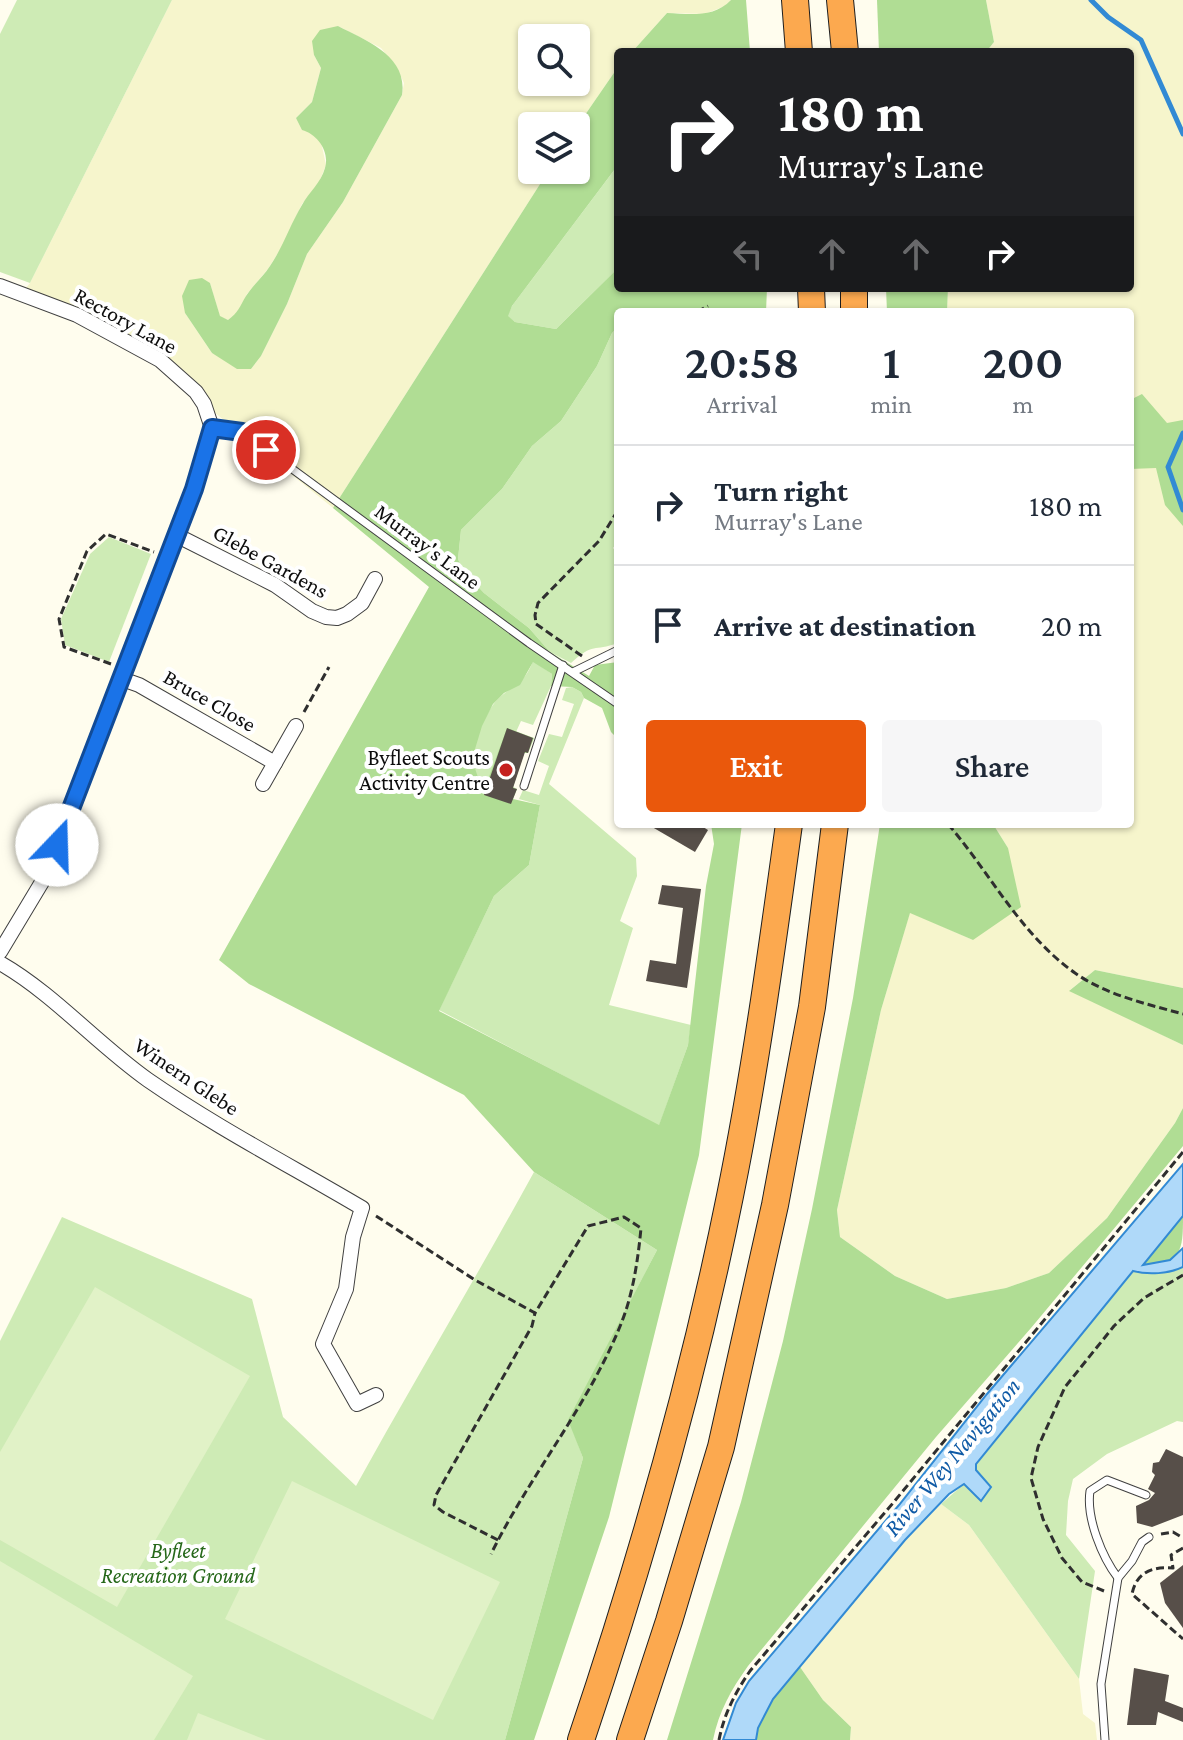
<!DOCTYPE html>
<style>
body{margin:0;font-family:"Crimson Pro",serif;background:#f6f6f7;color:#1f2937;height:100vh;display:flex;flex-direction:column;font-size:30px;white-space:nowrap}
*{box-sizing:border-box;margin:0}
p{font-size:26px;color:#747a83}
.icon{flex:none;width:44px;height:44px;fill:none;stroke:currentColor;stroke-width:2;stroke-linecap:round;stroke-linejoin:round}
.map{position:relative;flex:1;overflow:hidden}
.sheet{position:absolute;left:614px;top:308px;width:520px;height:520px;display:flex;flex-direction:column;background:#fff;border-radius:8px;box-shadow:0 2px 6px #0004}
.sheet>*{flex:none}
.hud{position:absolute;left:614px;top:48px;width:520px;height:244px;border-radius:8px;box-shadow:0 2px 6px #0004;background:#202124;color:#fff;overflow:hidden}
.controls{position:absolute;left:518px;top:24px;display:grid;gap:16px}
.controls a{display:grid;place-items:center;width:72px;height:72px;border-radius:8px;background:#fff;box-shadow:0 2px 6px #0004;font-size:40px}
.pin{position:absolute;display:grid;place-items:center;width:68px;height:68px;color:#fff;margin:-34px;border:4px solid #fff;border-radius:50%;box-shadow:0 2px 8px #0007}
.me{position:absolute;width:88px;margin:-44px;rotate:21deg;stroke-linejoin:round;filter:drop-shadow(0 0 6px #0008)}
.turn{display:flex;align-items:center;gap:28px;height:168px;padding:0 32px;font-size:36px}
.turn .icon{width:104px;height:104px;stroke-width:2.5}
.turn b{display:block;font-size:56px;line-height:68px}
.lanes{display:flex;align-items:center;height:76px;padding:0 32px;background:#0003;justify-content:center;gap:40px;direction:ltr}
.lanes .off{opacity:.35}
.eta{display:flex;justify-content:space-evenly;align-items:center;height:136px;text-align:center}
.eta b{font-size:48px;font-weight:600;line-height:56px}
.cta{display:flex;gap:16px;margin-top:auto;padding:16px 32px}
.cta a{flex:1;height:92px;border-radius:8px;background:#ea580c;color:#fff;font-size:32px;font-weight:600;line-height:92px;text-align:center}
.cta a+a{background:#f6f6f7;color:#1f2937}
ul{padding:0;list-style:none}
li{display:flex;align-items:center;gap:24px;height:120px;padding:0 32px;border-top:2px solid #e0e1e3}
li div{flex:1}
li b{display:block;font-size:30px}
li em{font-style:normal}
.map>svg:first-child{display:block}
</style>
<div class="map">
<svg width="1183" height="1740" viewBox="0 0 1183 1740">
<rect width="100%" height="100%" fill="#fffdee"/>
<!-- farmland -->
<g fill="#f6f5cc" fill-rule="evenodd">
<path d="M172 0H731L725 6 705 14 667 13 632 52H618V67L576 128V126H532V170H549L333 508 204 404 177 374 22 293 30 283ZM338 26 381 48 396 66 404 83 402 95 343 202 307 254 287 304 261 356 251 369 212 353 185 313 210 283 220 317 228 320 238 313 247 294 268 269 283 245 302 204 318 185 326 165 321 142 296 118 312 102 321 68 314 55ZM532 38H576V82H532Z"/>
<path d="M986 0H1183V988L1095 970 1070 990 1183 1045V1108L1175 1123 1107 1218 1049 1273 1006 1288 947 1299 895 1276 840 1237 837 1210 881 1010 910 912 973 940 1008 848 993 824H1130V312H947L948 288H1130V52H986L994 42Z"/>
<path d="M941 1504 969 1525 1079 1679 1083 1714 1095 1723 1097 1740H850L851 1727 823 1700 800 1667 905 1540Z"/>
</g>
<!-- green -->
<g fill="#ceebb5">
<path d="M17 0H172L30 283 0 272V34Z"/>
<path d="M618 165V268L556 329 515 322 507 316 512 306Z"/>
<path d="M618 327V542L613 548 618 553V643C593 652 594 642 571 663L550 652 529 628 484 593 464 572 458 559 461 530 502 489 532 446 561 421 597 366 612 333Z"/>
<path d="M109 537 151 554 109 662 65 645 61 619 90 554Z"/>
<path d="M533 661 552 674 551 686 533 725 521 721 516 732 507 729 484 795C480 784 473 770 472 759 472 742 488 707 500 697 516 683 524 684 533 661Z"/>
<path d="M572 687 581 692 584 698 549 784 636 858 637 876 620 921 633 928 609 1005 691 1025 688 1045 659 1126 439 1010 494 896 529 865 540 805 519 799 523 790 539 795 549 766 538 761 549 734 562 737 574 704 562 700 566 688Z"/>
<path d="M534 1172 657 1250 569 1420 583 1458 505 1740H0V1341L62 1217 252 1299 283 1417 356 1486C414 1381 476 1278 534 1172Z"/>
<path d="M1183 1267V1422L1177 1421 1107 1454 1073 1479 1068 1501 1066 1535 1095 1571 1079 1679 969 1525 941 1504 964 1484 981 1501 983 1480 975 1470V1464L1134 1271 1176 1270Z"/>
</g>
<!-- forest -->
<g fill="#b0dd94">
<path d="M731 0H746L750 52H632L667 13C690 14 714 18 731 0Z"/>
<path d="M877 0H986L994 42 986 52H879Z"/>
<path d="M338 26C367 41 408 56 402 95L343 202 307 254 287 304 261 356 251 369H237L212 353 185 313 182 296 189 280 202 278 210 283 220 316 228 320C238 313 240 306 246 296 253 285 263 277 270 266 283 247 290 225 302 205 309 192 321 183 325 168 330 151 317 134 302 130L296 118 312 102 321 68 314 55 312 41 320 30Z"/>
<path d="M618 67V165L512 306 508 316 515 322 556 329 618 268V288H767L766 312H618V327L612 333 597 366 561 421 532 446 502 489 461 530 458 559 464 572 484 593 529 628 550 652 589 676 595 665 618 662V739L611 732 602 708 584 698 581 692 572 687 551 686 552 674 533 662 520 685 504 693 493 704 482 726 472 759 483 793 507 728 534 738 528 753H524L513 787 517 789 513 799 540 805 529 865 494 896 439 1011 659 1125 688 1045 706 886 714 844 711 824H742L699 1155 609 1517 534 1740H505L583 1458 568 1420 657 1250 534 1172 464 1095 249 984 219 960 429 587 333 508 549 170H576V128Z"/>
<path d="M886 288H948L947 312H887Z"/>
<path d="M1142 394 1167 423 1183 420V526L1165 505 1156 468 1130 469V400Z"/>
<path d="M880 824H993L1008 848 1021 907 973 940 910 913 881 1010 837 1210 840 1237 895 1276 947 1299 1006 1288 1049 1273 1107 1218 1175 1123 1183 1108V1146L1031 1328 936 1437 748 1666C731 1690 719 1711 713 1740H667L741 1502 783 1341 812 1209 853 998Z"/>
<path d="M1095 970 1183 988V1045L1069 991Z"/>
<path d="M1183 1216C1183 1250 1182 1265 1142 1265Z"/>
<path d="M800 1667 823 1700 851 1727 850 1740H756C760 1710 781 1689 800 1667Z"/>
</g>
<!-- pitch -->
<g fill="#e1f2c7">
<path d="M95 1287 250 1376 117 1607 0 1540V1452Z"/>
<path d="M292 1481 500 1582 433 1720 225 1619Z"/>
<path d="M0 1561 193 1676 154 1740H0Z"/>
<path d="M198 1713 266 1740H187Z"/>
</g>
<!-- water -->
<path fill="#afd9f9" stroke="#328ad4" stroke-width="2" d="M1183 1164V1216L1143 1265 1170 1260 1183 1248V1267C1169 1274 1148 1275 1133 1271L976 1464V1470L991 1487 981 1501 964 1484 949 1494 905 1540 773 1699 758 1728 756 1740H723L736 1703 749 1681 899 1505 987 1394Z"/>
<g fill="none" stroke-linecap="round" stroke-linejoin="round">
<!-- stream -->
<g stroke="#328ad4" stroke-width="5">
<path d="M1091 0 1108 17 1141 40 1183 134"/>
<path d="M1183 433 1168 467 1183 510"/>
</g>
</g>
<!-- building -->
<g fill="#574f49">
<path d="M507 728 533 738 528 753 525 752 513 788 517 789 511 804 484 795Z"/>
<path d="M647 824H698L708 830 695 852Z"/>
<path d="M662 885 701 889 687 988 646 981 650 960 676 964 683 908 658 904Z"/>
<path d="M1166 1449 1183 1457V1515L1152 1527 1137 1523 1136 1506 1149 1500 1155 1493 1148 1489 1155 1475 1152 1472 1153 1463 1159 1462Z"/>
<path d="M1183 1565V1628L1165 1603 1160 1583Z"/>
<path d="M1134 1668 1169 1675 1165 1701 1183 1708V1722L1158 1712 1156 1725H1127Z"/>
</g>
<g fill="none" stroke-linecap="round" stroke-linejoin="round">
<defs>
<g id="lane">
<path d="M212 428 242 432 529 643 618 704"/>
<path d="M573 672 618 650"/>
<path d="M524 786 563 665"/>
<path d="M1118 1578C1102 1557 1086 1518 1090 1491L1107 1480 1146 1495"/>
<path d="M1105 1740 1101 1684 1118 1578 1132 1561 1142 1542 1149 1537"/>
</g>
<g id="street">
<path d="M0 286 77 315 160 360 196 392 204 404 212 428 194 489 57 845 42 882 0 952"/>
<path d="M176 535 275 585 312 611 326 617 337 618 347 614 362 603 375 579"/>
<path d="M122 679 139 685 275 763"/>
<path d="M263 784 296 726"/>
<path d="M0 963C54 994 97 1044 148 1080 216 1127 291 1166 362 1208L353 1237 346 1289 323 1344 357 1404 376 1395"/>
</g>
<g id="highway">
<path d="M795 0 799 52"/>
<path d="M840 0 845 52"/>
<path d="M811 288 812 312"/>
<path d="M854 312V288"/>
<path d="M581 1740C641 1562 693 1380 730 1196 755 1073 772 948 789 824"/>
<path d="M630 1740 669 1621 721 1447 775 1205 812 1007 835 824"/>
</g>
</defs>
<!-- lane casing -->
<use href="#lane" stroke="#404040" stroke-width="9"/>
<!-- street casing -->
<use href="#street" stroke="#404040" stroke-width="16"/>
<!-- highway casing -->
<use href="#highway" stroke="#1e1e1e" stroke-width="28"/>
<!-- path -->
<g stroke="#2f2f2f" stroke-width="3" stroke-dasharray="8 4" stroke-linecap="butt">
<path d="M697 312 708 306"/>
<path d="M582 656 536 624 535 615 538 603 599 541 618 510"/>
<path d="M111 664 64 647 59 619 87 551 106 534 154 552"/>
<path d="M304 712 329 667"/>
<path d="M948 824C991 874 1020 934 1075 973 1106 995 1147 1004 1183 1014"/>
<path d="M376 1216 475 1280 535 1313 588 1226 624 1217 641 1228C638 1260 633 1294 621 1324 588 1406 530 1475 491 1554"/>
<path d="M1161 1534 1173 1532 1183 1538"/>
<path d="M498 1540 443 1512 434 1505 436 1495 532 1326 535 1313"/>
<path d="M1183 1548 1171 1555 1173 1568C1152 1566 1136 1573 1132 1594L1183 1639"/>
<path d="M1104 1591 1082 1582 1062 1558 1043 1519 1031 1478 1038 1447 1065 1387 1114 1326 1144 1298 1183 1275"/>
<path d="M719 1740C724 1714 735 1693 750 1671L893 1503 1183 1152"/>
</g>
<!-- lane -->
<use href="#lane" stroke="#fff" stroke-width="7"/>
<!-- street -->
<use href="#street" stroke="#fff" stroke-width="14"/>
<!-- highway -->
<use href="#highway" stroke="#fca94f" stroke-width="26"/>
</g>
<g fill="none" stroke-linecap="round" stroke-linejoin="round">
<defs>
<path id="route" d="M57 845 194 489 212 428 242 432 266 450"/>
</defs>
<!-- route casing -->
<use href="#route" stroke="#114b97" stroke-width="20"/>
<!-- route -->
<use href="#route" stroke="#1a73e8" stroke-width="14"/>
</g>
<!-- markers -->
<circle fill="#c5201e" stroke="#fff" stroke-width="3" cx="506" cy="770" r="8"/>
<g text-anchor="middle" stroke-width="8" stroke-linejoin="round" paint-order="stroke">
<!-- street labels -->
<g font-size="22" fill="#0d0d0d" stroke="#fff">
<text transform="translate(126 320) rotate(29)" y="8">Rectory Lane</text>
<text transform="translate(428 546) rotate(37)" y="8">Murray's Lane</text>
<text transform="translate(271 561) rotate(29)" y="8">Glebe Gardens</text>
<text transform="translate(210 700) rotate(30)" y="8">Bruce Close</text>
<text transform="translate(187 1076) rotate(34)" y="8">Winern Glebe</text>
</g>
<!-- poi labels -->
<g font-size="22" fill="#0d0d0d" stroke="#fff" text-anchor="end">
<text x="490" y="765">Byfleet Scouts<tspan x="490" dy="25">Activity Centre</tspan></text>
</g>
<!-- park labels -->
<g font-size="22" font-style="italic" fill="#26681a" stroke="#fff">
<text x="178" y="1558">Byfleet<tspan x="178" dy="25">Recreation Ground</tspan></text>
</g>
<!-- water labels -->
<g font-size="24" font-style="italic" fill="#105ba6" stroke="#fff">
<text transform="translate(952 1457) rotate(-50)" y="8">River Wey Navigation</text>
</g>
</g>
</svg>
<div class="controls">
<a><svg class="icon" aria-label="search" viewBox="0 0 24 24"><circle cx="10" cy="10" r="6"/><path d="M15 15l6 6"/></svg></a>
<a><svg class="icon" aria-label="layers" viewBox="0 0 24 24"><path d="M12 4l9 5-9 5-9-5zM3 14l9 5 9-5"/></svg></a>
</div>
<div class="pin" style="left:266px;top:450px;background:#d93025"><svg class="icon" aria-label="arrive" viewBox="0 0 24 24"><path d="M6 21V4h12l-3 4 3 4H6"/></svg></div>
<svg class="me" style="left:57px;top:845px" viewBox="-20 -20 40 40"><circle r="19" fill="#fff"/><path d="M0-13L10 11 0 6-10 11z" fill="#1a73e8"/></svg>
<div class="hud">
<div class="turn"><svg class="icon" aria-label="right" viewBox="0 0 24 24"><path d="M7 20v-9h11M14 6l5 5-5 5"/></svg><div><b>180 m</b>Murray's Lane</div></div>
<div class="lanes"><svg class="icon off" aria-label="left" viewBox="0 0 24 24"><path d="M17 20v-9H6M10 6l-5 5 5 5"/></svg><svg class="icon off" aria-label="ahead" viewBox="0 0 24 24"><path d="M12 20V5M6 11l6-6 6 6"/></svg><svg class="icon off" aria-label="ahead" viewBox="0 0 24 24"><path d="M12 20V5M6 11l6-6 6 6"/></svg><svg class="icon" aria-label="right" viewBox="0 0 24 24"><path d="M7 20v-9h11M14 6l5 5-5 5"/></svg></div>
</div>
<section class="sheet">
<div class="eta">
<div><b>20:58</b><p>Arrival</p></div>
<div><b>1</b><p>min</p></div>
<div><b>200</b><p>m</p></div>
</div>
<ul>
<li><svg class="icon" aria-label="right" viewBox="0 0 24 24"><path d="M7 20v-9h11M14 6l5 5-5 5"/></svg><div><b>Turn right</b><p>Murray's Lane</p></div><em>180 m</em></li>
<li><svg class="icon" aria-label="arrive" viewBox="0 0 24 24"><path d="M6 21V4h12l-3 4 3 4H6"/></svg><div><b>Arrive at destination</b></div><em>20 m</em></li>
</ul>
<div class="cta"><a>Exit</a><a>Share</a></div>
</section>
</div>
